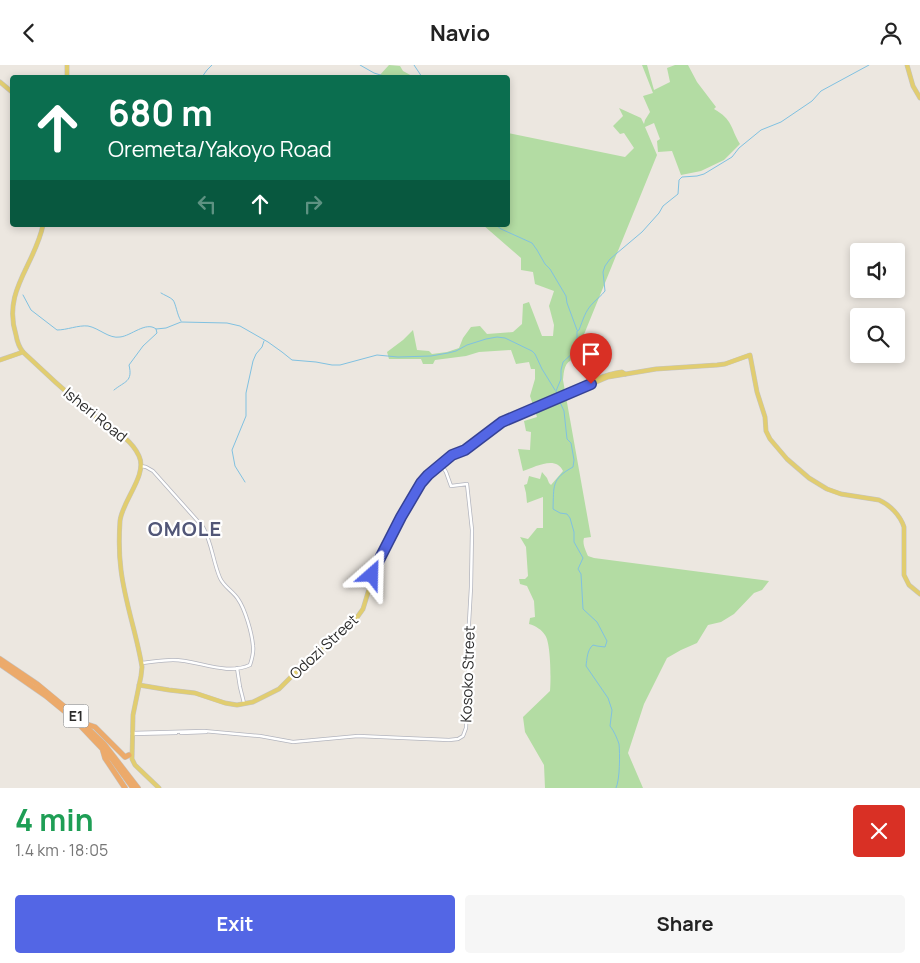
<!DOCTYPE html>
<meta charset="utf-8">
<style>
body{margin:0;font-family:Manrope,sans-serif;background:#f6f6f6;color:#222;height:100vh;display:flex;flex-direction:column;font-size:19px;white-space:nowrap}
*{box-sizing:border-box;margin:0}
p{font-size:16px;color:#767676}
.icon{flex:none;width:28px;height:28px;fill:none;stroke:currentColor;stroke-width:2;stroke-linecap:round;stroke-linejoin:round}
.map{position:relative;height:723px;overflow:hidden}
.sheet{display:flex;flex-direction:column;background:#fff;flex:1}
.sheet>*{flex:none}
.hud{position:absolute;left:10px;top:10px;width:500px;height:152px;border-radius:5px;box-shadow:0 2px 8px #0003;background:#0b6e4f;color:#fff;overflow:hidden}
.controls{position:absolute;left:850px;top:178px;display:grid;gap:10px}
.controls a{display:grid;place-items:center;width:55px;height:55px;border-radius:5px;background:#fff;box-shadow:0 2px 8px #0003;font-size:25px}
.pin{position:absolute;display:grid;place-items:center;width:42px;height:42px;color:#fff;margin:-51px -21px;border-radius:50% 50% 50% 0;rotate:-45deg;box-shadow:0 0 5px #0007}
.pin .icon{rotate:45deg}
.me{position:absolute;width:55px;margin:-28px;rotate:25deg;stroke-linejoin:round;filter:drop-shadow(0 0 4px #0008)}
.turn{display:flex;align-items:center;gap:18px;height:105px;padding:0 15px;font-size:22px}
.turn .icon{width:65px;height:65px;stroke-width:2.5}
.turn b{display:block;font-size:35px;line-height:42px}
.lanes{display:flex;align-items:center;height:48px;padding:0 15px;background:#0003;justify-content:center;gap:25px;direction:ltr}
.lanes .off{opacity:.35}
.round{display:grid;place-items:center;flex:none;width:52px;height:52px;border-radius:5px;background:#f6f6f6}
.overview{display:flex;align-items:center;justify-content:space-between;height:85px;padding:0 15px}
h1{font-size:30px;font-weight:700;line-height:38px;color:#1e9e55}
.button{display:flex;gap:10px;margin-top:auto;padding:10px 15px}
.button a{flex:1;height:58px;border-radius:5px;background:#5366e5;color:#fff;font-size:20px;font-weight:700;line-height:58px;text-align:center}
.button a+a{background:#f6f6f6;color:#222}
header{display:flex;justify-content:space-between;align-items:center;height:65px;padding:0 15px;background:#fff;font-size:22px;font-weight:700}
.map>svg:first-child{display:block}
</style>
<header><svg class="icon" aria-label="back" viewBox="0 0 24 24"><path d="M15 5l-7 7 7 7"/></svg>Navio<svg class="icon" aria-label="person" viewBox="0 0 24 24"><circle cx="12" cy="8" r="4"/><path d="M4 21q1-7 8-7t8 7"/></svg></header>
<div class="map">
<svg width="920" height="723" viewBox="0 0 920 723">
<rect width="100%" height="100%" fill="#ece7e0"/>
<!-- green -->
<g fill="#b3dca3">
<path d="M389 0 400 1 403 6 414 12H379V11Z"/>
<path d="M642 0H647L654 25 670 17 667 3 675 0H688L697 17 716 42 714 44C733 55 730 62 740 79L724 95 701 106 681 110 672 86 658 87 657 76 660 74 654 58 645 62 657 90 574 294C564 297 564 306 563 315L591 472 584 473C582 479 586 486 588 491L594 493 769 516 762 525 754 528 734 549 721 557 708 560 697 578 681 585 667 593 644 639 628 688 643 723H545L544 700 525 667 523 652 550 626C551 615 551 578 545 570 542 565 536 561 529 559L530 553 535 552 534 536 527 521 520 519 519 514H525L528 511 526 482 520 472 528 474 537 463H543V432L527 438 526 428 524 420 527 419 529 411 540 414 542 407 547 413 549 418 551 420 563 406C556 390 535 402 523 406L518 384 530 385 531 367 526 366 524 356 537 352 530 331 535 314V304H531L529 297 516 299 511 285 479 287 466 291 435 295 433 299H423L421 294H389L387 287 403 275 413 265 417 285 429 286 432 289 447 287 459 283 463 273 471 262 480 261 487 269 513 267 522 259 523 239 529 237 542 271H553L554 260 549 241 554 226 535 219 533 207 521 205V193L483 160H508V68L625 92 634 83 624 68 620 69 613 61 623 51 619 43 641 53 644 59 645 55 650 47 643 31 653 28Z"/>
</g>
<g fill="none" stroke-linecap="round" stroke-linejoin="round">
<!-- stream -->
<g stroke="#80c1e1" stroke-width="1">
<path d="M360 0 374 8 387 12"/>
<path d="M414 0 422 12"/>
<path d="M202 12 207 5 212 0"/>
<path d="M496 160 501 164 532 178 537 185 545 199 550 204 566 231 567 238 577 265"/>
<path d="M161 228C164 230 170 232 173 235 176 239 177 250 181 256"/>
<path d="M23 230 31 245 57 265C67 265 78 260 88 261 99 263 109 274 120 272 131 271 146 256 156 264L166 263 181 257 227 258 240 261 268 277 282 287 292 295 316 297 332 300H340L377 290 398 292 431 291 448 288 456 286 467 280 486 274 497 272 505 273 532 286 535 289 542 304 555 325"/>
<path d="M114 325C125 316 133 317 129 300L143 281 157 268 156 264"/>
<path d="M558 331 556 326 561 314V305L563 297 575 286 577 280V266L579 265C583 255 585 246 593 238 597 234 601 231 605 226L603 207 605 201 610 194 642 167 659 148 663 141 678 129 679 115 682 112 697 111 704 109 732 92 739 83 761 65 781 57 812 36 821 26 869 0"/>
<path d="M559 335 564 346 567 374 571 378 574 395 573 402C551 414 554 421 553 444L560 448 567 449 570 453 574 467V477L583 493 578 504 581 509 583 544 597 557 607 576 605 582 597 581 593 580C587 585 587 594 586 601L608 633 612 645 610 661C614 666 617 673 619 679 620 688 620 715 616 723"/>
<path d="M245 417 235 401 232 385 246 351V328L253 296 256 289 262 282 264 276"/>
</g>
<defs>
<g id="minor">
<path d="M141 401 146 402 153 406 203 462C212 478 213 497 220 513 224 522 233 526 238 534 245 544 252 568 253 581 254 587 252 594 250 600 226 611 198 595 173 595 163 595 152 597 142 598"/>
<path d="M237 603 240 622 244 638"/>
<path d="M132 668 204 666 260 671 293 677 358 671 449 675 458 674 463 671 466 663 468 607V575L471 522 472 465 467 419 451 421 446 407 441 399"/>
<path d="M181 668 206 667"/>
<path d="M132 669 176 668"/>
</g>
<g id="major">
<path d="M67 0V12"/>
<path d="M907 0 913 21 920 33"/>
<path d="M0 17 12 27"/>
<path d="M43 160C35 200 2 226 16 270 17 276 19 282 23 287 44 307 66 327 88 346 105 360 130 371 139 391 148 410 122 436 120 456 119 471 119 490 121 505 125 538 137 570 142 602L141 611 133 650 132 694 135 700 159 723"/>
<path d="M0 295 23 287"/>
<path d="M587 318C599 313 609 308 622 307L625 309"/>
<path d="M470 378 490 362"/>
<path d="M452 390C473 382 484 368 502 357L608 312 656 304 717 300 725 299 750 290 757 327 765 352 766 366 770 374 787 394 809 413 827 424 841 429 879 435C890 440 900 450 904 462V510L909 520 920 529"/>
<path d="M139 620 169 625 195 628 225 638 237 640 253 637 279 624 302 601 329 579 353 558 363 544 376 501 401 452 425 413 441 399 454 389"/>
</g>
<g id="highway">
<path d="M0 594 37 619 72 648 104 679 138 723"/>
<path d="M0 599 46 631 74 654 112 694 133 723"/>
<path d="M83 658 95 662 125 692 129 690"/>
<path d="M103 686 105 693 125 723"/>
</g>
</defs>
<!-- minor casing -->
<use href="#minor" stroke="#b3b5be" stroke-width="4"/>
<!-- major casing -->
<use href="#major" stroke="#c4c4c4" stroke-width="5"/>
<!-- highway casing -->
<use href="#highway" stroke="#c4c4c4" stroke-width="6"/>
<!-- minor -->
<use href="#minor" stroke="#fff" stroke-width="2.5"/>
<!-- major -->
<use href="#major" stroke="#e1cd70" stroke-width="4"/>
<!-- highway -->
<use href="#highway" stroke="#ecaa6b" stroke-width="5"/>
</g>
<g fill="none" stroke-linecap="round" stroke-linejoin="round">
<defs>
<path id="route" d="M372 510 376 501 401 452 421 418 428 410 452 390 465 385 502 357 591 319"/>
</defs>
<!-- route casing -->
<use href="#route" stroke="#364295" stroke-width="12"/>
<!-- route -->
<use href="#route" stroke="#5366e5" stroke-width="9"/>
</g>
<g text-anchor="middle" stroke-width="4.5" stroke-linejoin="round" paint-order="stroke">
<!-- shield labels -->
<rect fill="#fff" stroke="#6b6b6b" stroke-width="1" x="63.5" y="639.5" width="25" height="23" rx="4"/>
<g font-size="14" font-weight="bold" fill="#2c2c2c">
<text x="76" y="656">E1</text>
</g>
<!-- street labels -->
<g font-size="15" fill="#2c2c2c" stroke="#fff">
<text transform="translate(95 350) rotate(39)" y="5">Isheri Road</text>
<text transform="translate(324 582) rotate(-43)" y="5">Odozi Street</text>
<text transform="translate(468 609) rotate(-88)" y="5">Kosoko Street</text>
</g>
<!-- district labels -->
<g font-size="20" font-weight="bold" letter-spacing="1" fill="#515677" stroke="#fff">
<text x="185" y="471">OMOLE</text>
</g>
</g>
</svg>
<div class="controls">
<a><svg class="icon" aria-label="sound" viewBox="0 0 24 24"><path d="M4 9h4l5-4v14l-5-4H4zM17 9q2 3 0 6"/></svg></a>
<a><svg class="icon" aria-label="search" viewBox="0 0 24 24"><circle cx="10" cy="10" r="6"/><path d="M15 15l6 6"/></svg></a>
</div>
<div class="pin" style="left:591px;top:319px;background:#d93025"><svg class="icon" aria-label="arrive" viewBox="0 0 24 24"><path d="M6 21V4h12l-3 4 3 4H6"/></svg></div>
<svg class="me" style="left:372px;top:510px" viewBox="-20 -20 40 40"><path d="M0-17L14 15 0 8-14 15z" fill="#5366e5" stroke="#fff" stroke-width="4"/></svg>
<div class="hud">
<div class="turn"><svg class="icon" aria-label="ahead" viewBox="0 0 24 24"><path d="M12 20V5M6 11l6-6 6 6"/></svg><div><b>680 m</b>Oremeta/Yakoyo Road</div></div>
<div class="lanes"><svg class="icon off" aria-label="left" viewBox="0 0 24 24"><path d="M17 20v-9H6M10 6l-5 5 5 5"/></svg><svg class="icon" aria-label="ahead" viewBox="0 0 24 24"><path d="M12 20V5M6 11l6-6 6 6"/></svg><svg class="icon off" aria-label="right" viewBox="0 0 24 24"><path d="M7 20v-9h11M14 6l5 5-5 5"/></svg></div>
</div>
</div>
<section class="sheet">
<div class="overview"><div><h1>4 min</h1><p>1.4 km · 18:05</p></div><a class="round" style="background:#d93025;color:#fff"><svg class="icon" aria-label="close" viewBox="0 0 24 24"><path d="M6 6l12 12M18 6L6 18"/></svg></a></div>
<div class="button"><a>Exit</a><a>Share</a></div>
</section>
